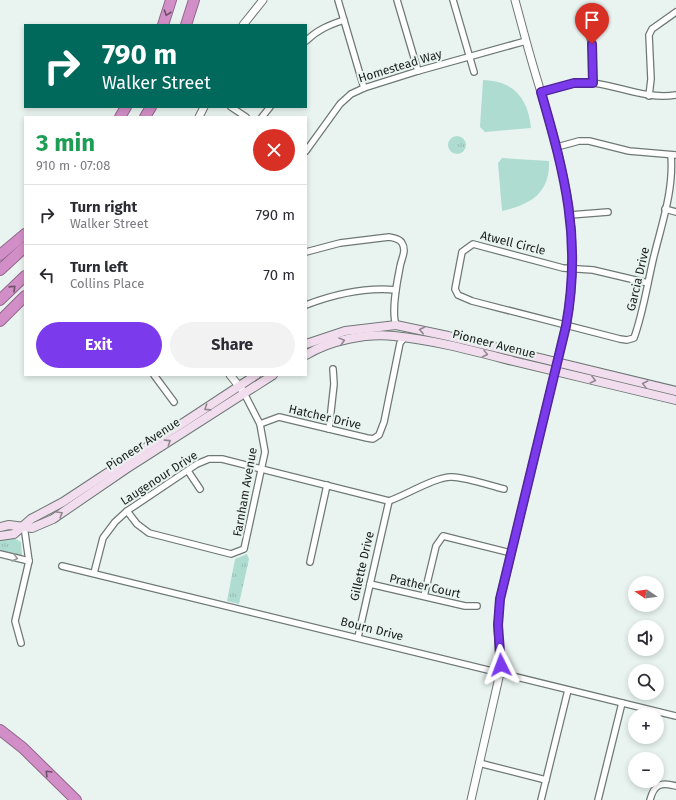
<!DOCTYPE html>
<meta charset="utf-8">
<style>
body{margin:0;font-family:"Fira Sans",sans-serif;background:#f2f2f3;color:#2b2b33;height:100vh;display:flex;flex-direction:column;font-size:15px;white-space:nowrap}
*{box-sizing:border-box;margin:0}
p{font-size:13px;color:#7c7c81}
.icon{flex:none;width:22px;height:22px;fill:none;stroke:currentColor;stroke-width:2;stroke-linecap:round;stroke-linejoin:round}
.map{position:relative;flex:1;overflow:hidden}
.panel{position:absolute;left:24px;top:116px;width:283px;height:260px;display:flex;flex-direction:column;background:#fff;border-radius:0px;box-shadow:0 2px 6px #0003}
.panel>*{flex:none}
.guide{position:absolute;left:24px;top:24px;width:283px;height:84px;border-radius:0px;box-shadow:0 2px 6px #0003;background:#00695c;color:#fff;overflow:hidden}
.needle{width:26px;rotate:283deg}
.fabs{position:absolute;left:628px;top:576px;display:grid;gap:8px}
.fabs a{display:grid;place-items:center;width:36px;height:36px;border-radius:50%;background:#fff;box-shadow:0 2px 6px #0003;font-size:20px}
.pin{position:absolute;display:grid;place-items:center;width:34px;height:34px;color:#fff;margin:-41px -17px;border-radius:50% 50% 50% 0;rotate:-45deg;box-shadow:0 0 4px #0007}
.pin .icon{rotate:45deg}
.me{position:absolute;width:44px;margin:-22px;rotate:357deg;stroke-linejoin:round;filter:drop-shadow(0 0 3px #0008)}
.turn{display:flex;align-items:center;gap:14px;height:84px;padding:0 12px;font-size:18px}
.turn .icon{width:52px;height:52px;stroke-width:2.5}
.turn b{display:block;font-size:28px;line-height:34px}
.round{display:grid;place-items:center;flex:none;width:42px;height:42px;border-radius:21px;background:#f2f2f3}
.head{display:flex;align-items:center;justify-content:space-between;height:68px;padding:0 12px}
h1{font-size:24px;font-weight:700;line-height:30px;color:#1e9e55}
.button{display:flex;gap:8px;margin-top:auto;padding:8px 12px}
.button a{flex:1;height:46px;border-radius:24px;background:#7c3aed;color:#fff;font-size:16px;font-weight:700;line-height:46px;text-align:center}
.button a+a{background:#f2f2f3;color:#2b2b33}
ul{padding:0;list-style:none}
li{display:flex;align-items:center;gap:12px;height:60px;padding:0 12px;border-top:1px solid #e1e1e2}
li div{flex:1}
li b{display:block;font-size:15px}
li em{font-style:normal}
.map>svg:first-child{display:block}
</style>
<div class="map">
<svg width="676" height="800" viewBox="0 0 676 800">
<defs>
<pattern id="grass-tufts" width="24" height="20" patternUnits="userSpaceOnUse"><rect width="24" height="20" fill="#afdcd0"/><path d="M3 7l-1-3M5 7V3M7 7l1-3M15 17l-1-3M17 17v-4M19 17l1-3" fill="none" stroke="#96bcb2"/></pattern>
</defs>
<rect width="100%" height="100%" fill="#e9f4f1"/>
<!-- grass -->
<g fill="url(#grass-tufts)">
<circle cx="457" cy="145" r="9"/>
<path d="M14 538 21 542 22 555 18 556 0 552V540Z"/>
<path d="M247 554 249 559 239 604 227 601 235 559Z"/>
</g>
<!-- pitch -->
<g fill="#afdcd0">
<path d="M483 80C514 81 528 98 531 128L485 132 480 127Z"/>
<path d="M502 158 549 161V164C549 195 528 205 502 211L498 163Z"/>
</g>
<g fill="none" stroke-linecap="round" stroke-linejoin="round">
<defs>
<g id="minor">
<path d="M338 0 364 88"/>
<path d="M397 0 418 71"/>
<path d="M453 0 474 72"/>
<path d="M584 17 592 44 593 83"/>
<path d="M306 41C317 30 329 25 344 20"/>
<path d="M541 92 574 83 585 82C616 84 644 100 676 95"/>
<path d="M649 96 651 79 649 35 652 29 676 12"/>
<path d="M231 107 246 117"/>
<path d="M262 117 270 107"/>
<path d="M557 147 579 141H589L629 151 676 155"/>
<path d="M306 151 340 104 351 94 364 88 418 71 526 41"/>
<path d="M665 209 676 212"/>
<path d="M570 215 608 212"/>
<path d="M306 252 340 243 389 237C394 238 400 239 402 243 407 251 401 259 400 267 397 282 391 311 396 325"/>
<path d="M648 283 593 270 563 268 473 244 462 252 455 289 458 295 472 301 620 339 627 340 634 338C643 313 647 286 653 260 661 226 674 191 671 155"/>
<path d="M306 305C335 294 366 287 396 290"/>
<path d="M154 375 174 402"/>
<path d="M260 424 279 417 367 438 373 439 379 435 384 422 400 343 405 337"/>
<path d="M329 429 334 384 333 369"/>
<path d="M188 471 200 489"/>
<path d="M389 501C406 495 437 476 452 477 469 478 488 485 504 489"/>
<path d="M127 511 137 524 149 533 231 554 244 549 265 452 260 424 244 393"/>
<path d="M0 554 29 561"/>
<path d="M310 562 327 485"/>
<path d="M62 566 676 716"/>
<path d="M94 573 103 538 115 522 127 511 197 464 209 459H222L389 501"/>
<path d="M370 584 465 606H477"/>
<path d="M424 596 436 546 443 536 511 553"/>
<path d="M358 637 389 501"/>
<path d="M21 643 15 621 29 561 24 526"/>
<path d="M479 763 546 780"/>
<path d="M541 800 568 690"/>
<path d="M598 800 622 703"/>
<path d="M650 800C654 784 661 782 676 786"/>
</g>
<g id="tertiary">
<path d="M243 25 263 0"/>
<path d="M199 117 204 107"/>
<path d="M230 375 243 391"/>
<path d="M471 800 500 673 498 625 500 599 566 326C583 234 563 166 537 79 529 53 522 26 515 0"/>
</g>
<g id="secondary">
<path d="M306 344 345 331 396 325 448 336 676 391"/>
<path d="M306 355C330 340 367 333 394 336 434 340 474 351 513 361 567 374 622 387 676 400"/>
<path d="M0 527 9 525 32 528 53 519 126 469 273 375"/>
<path d="M0 536 14 534 31 519 63 502 256 375"/>
</g>
<g id="motorway">
<path d="M163 25 171 0"/>
<path d="M186 25 194 0"/>
<path d="M120 117 126 107"/>
<path d="M145 117 151 107"/>
<path d="M0 255 25 234"/>
<path d="M0 270 25 247"/>
<path d="M0 300 25 276"/>
<path d="M0 321 25 296"/>
<path d="M0 730 23 748 76 800"/>
</g>
</defs>
<!-- minor casing -->
<use href="#minor" stroke="#6e7875" stroke-width="8"/>
<!-- tertiary casing -->
<use href="#tertiary" stroke="#6e7875" stroke-width="9"/>
<!-- secondary casing -->
<use href="#secondary" stroke="#6e7875" stroke-width="10"/>
<!-- motorway casing -->
<use href="#motorway" stroke="#91678b" stroke-width="12"/>
<!-- minor -->
<use href="#minor" stroke="#fff" stroke-width="5.5"/>
<!-- tertiary -->
<use href="#tertiary" stroke="#fff" stroke-width="7"/>
<!-- secondary -->
<use href="#secondary" stroke="#f2ddee" stroke-width="8"/>
<!-- motorway -->
<use href="#motorway" stroke="#d28fc7" stroke-width="10"/>
</g>
<!-- one-way arrows -->
<defs><path id="oneway-chevron" d="M-2-3.5L2.5 0L-2 3.5" fill="none" stroke-width="1.6" stroke-linecap="round" stroke-linejoin="round"/></defs>
<g stroke="#6c5068">
<use href="#oneway-chevron" transform="translate(167 13) rotate(109)"/>
<use href="#oneway-chevron" transform="translate(13 288) rotate(-44)"/>
<use href="#oneway-chevron" transform="translate(48 773) rotate(-135)"/>
</g>
<g stroke="#90878f">
<use href="#oneway-chevron" transform="translate(422 330) rotate(-167)"/>
<use href="#oneway-chevron" transform="translate(342 341) rotate(-15)"/>
<use href="#oneway-chevron" transform="translate(485 354) rotate(14)"/>
<use href="#oneway-chevron" transform="translate(593 380) rotate(14)"/>
<use href="#oneway-chevron" transform="translate(645 384) rotate(-166)"/>
<use href="#oneway-chevron" transform="translate(207 408) rotate(147)"/>
<use href="#oneway-chevron" transform="translate(168 442) rotate(-33)"/>
<use href="#oneway-chevron" transform="translate(60 514) rotate(-31)"/>
</g>
<use stroke="#989998" href="#oneway-chevron" transform="translate(15 558) rotate(14)"/>
<g fill="none" stroke-linecap="round" stroke-linejoin="round">
<defs>
<path id="route" d="M501 665 498 625 500 599 566 326C582 239 565 175 541 92L574 83H593L592 44"/>
</defs>
<!-- route casing -->
<use href="#route" stroke="#51269a" stroke-width="10"/>
<!-- route -->
<use href="#route" stroke="#7c3aed" stroke-width="7"/>
</g>
<g text-anchor="middle" stroke-width="4" stroke-linejoin="round" paint-order="stroke">
<!-- street labels -->
<g font-size="12" fill="#191d1b" stroke="#e9f4f1">
<text transform="translate(400 66) rotate(-17)" y="4">Homestead Way</text>
<text transform="translate(513 243) rotate(14)" y="4">Atwell Circle</text>
<text transform="translate(638 279) rotate(-77)" y="4">Garcia Drive</text>
<text transform="translate(494 344) rotate(14)" y="4">Pioneer Avenue</text>
<text transform="translate(325 417) rotate(13)" y="4">Hatcher Drive</text>
<text transform="translate(143 444) rotate(-33)" y="4">Pioneer Avenue</text>
<text transform="translate(159 478) rotate(-33)" y="4">Laugenour Drive</text>
<text transform="translate(245 492) rotate(-80)" y="4">Farnham Avenue</text>
<text transform="translate(362 566) rotate(-77)" y="4">Gillette Drive</text>
<text transform="translate(425 586) rotate(13)" y="4">Prather Court</text>
<text transform="translate(372 629) rotate(14)" y="4">Bourn Drive</text>
</g>
</g>
</svg>
<div class="fabs">
<a><svg class="needle" viewBox="-14 -14 28 28"><path d="M0-13l5 13h-10z" fill="#e53935"/><path d="M0 13l5-13h-10z" fill="#7c7c81"/></svg></a>
<a><svg class="icon" aria-label="sound" viewBox="0 0 24 24"><path d="M4 9h4l5-4v14l-5-4H4zM17 9q2 3 0 6"/></svg></a>
<a><svg class="icon" aria-label="search" viewBox="0 0 24 24"><circle cx="10" cy="10" r="6"/><path d="M15 15l6 6"/></svg></a>
<a>+</a>
<a>−</a>
</div>
<div class="pin" style="left:592px;top:44px;background:#d93025"><svg class="icon" aria-label="arrive" viewBox="0 0 24 24"><path d="M6 21V4h12l-3 4 3 4H6"/></svg></div>
<svg class="me" style="left:501px;top:665px" viewBox="-20 -20 40 40"><path d="M0-17L14 15 0 8-14 15z" fill="#7c3aed" stroke="#fff" stroke-width="4"/></svg>
<div class="guide">
<div class="turn"><svg class="icon" aria-label="right" viewBox="0 0 24 24"><path d="M7 20v-9h11M14 6l5 5-5 5"/></svg><div><b>790 m</b>Walker Street</div></div>
</div>
<section class="panel">
<div class="head"><div><h1>3 min</h1><p>910 m · 07:08</p></div><a class="round" style="background:#d93025;color:#fff"><svg class="icon" aria-label="close" viewBox="0 0 24 24"><path d="M6 6l12 12M18 6L6 18"/></svg></a></div>
<ul>
<li><svg class="icon" aria-label="right" viewBox="0 0 24 24"><path d="M7 20v-9h11M14 6l5 5-5 5"/></svg><div><b>Turn right</b><p>Walker Street</p></div><em>790 m</em></li>
<li><svg class="icon" aria-label="left" viewBox="0 0 24 24"><path d="M17 20v-9H6M10 6l-5 5 5 5"/></svg><div><b>Turn left</b><p>Collins Place</p></div><em>70 m</em></li>
</ul>
<div class="button"><a>Exit</a><a>Share</a></div>
</section>
</div>
